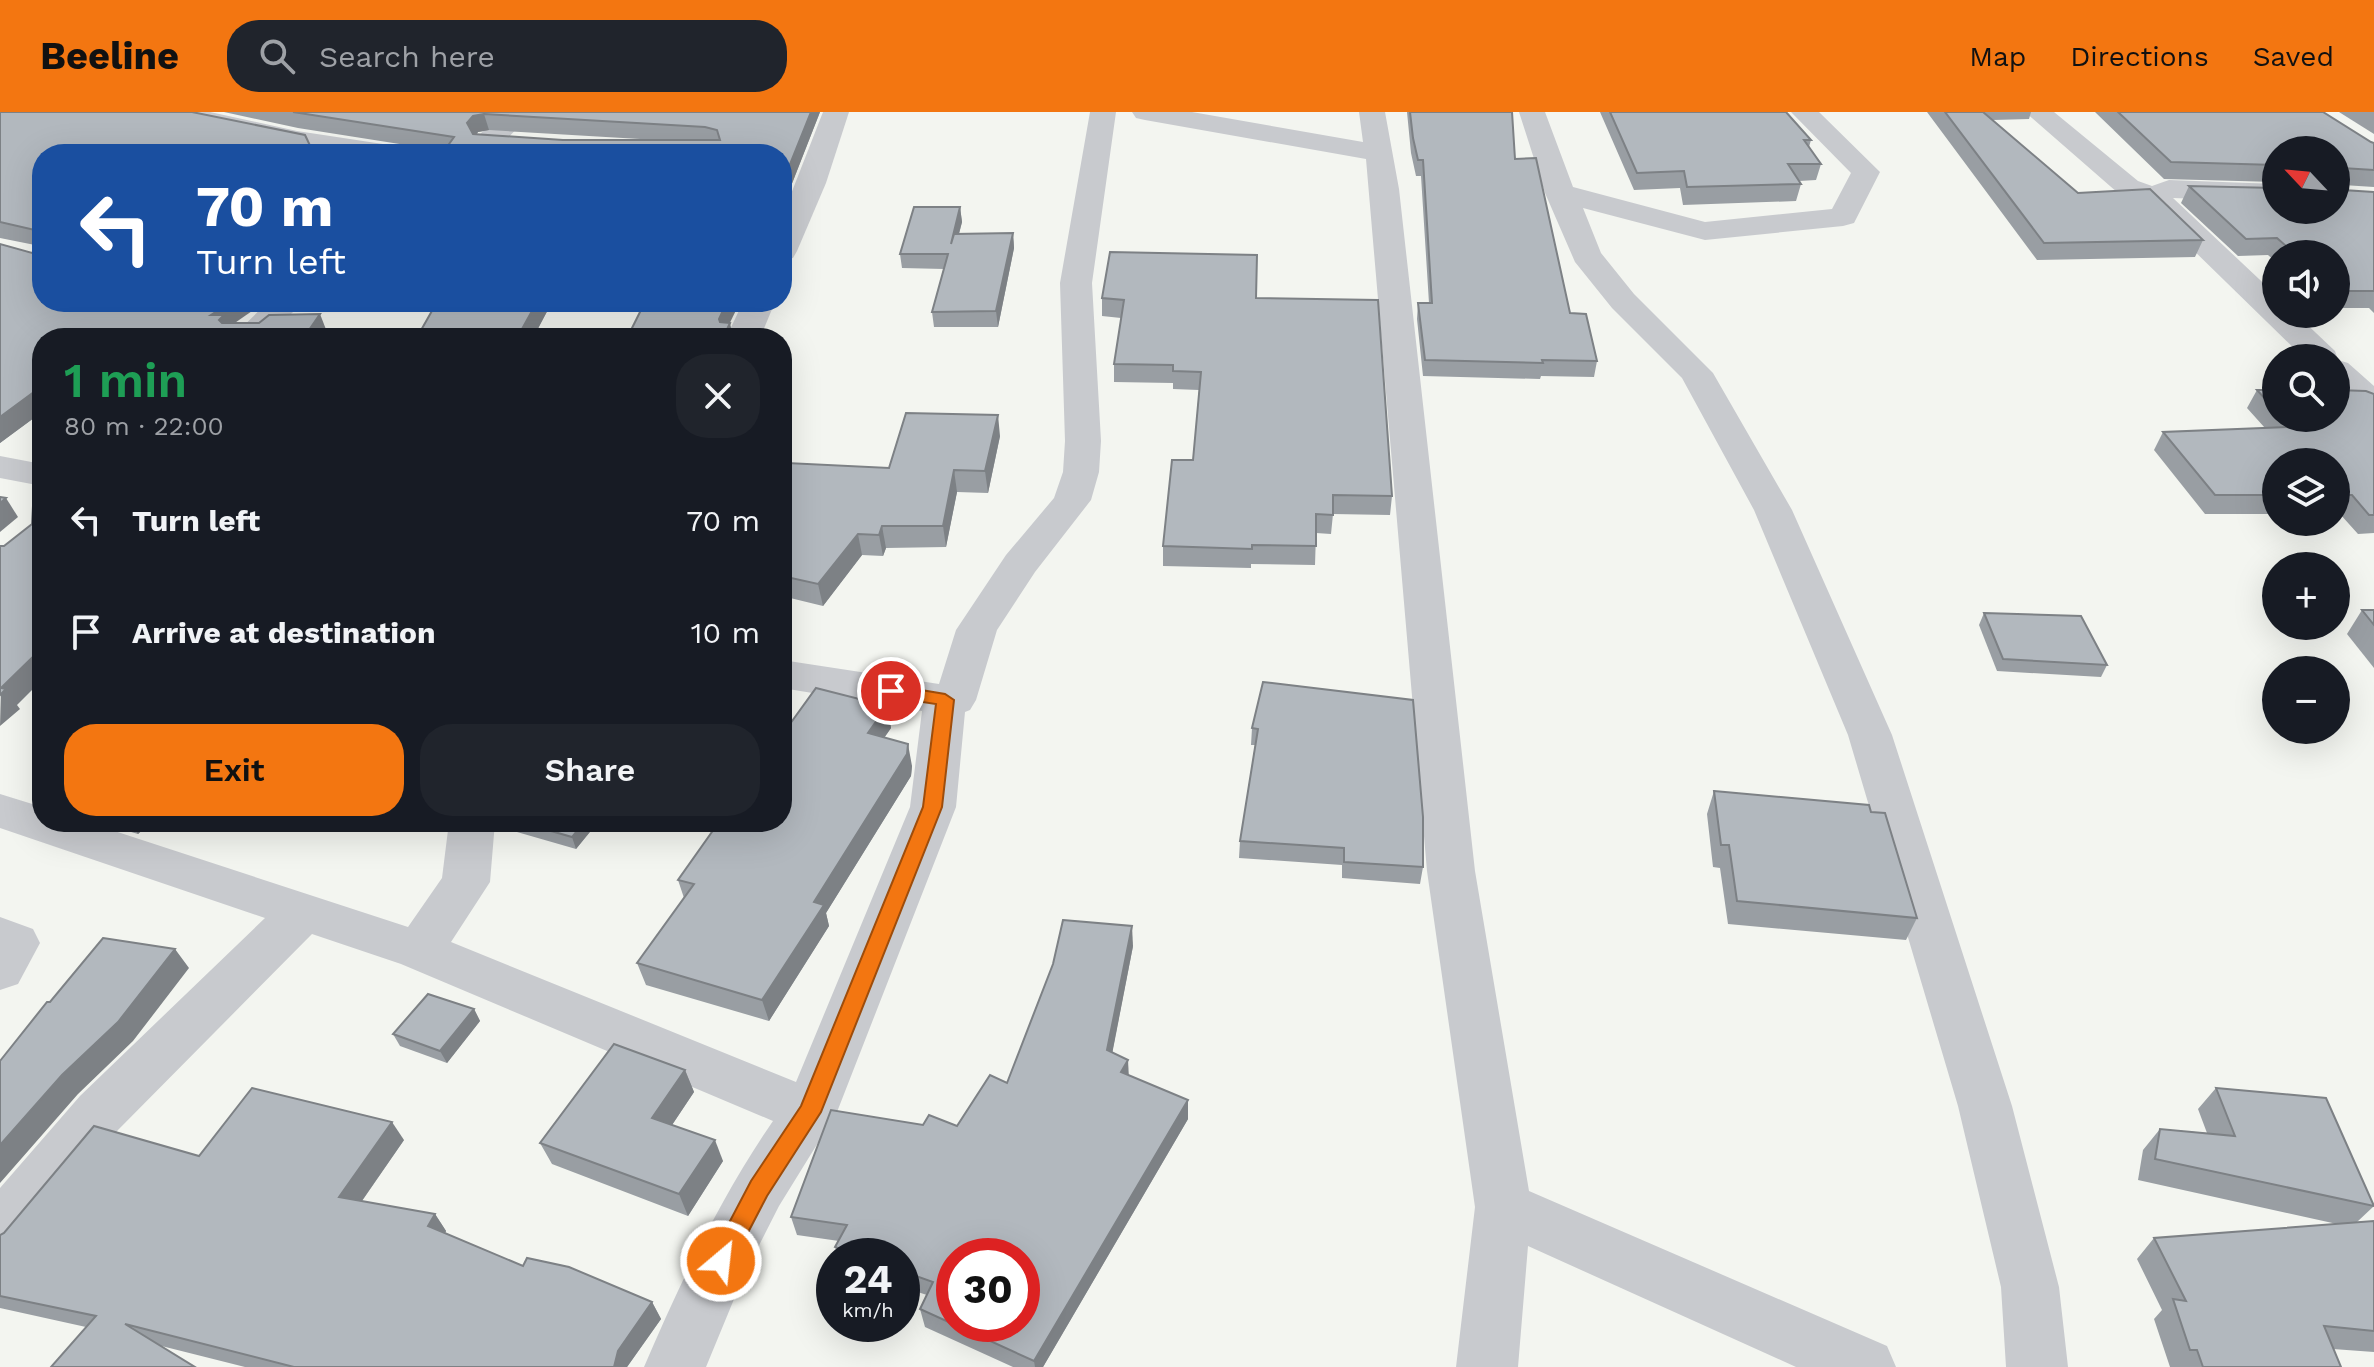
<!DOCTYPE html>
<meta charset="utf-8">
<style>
body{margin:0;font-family:"Work Sans",sans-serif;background:#20242c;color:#f1f3f6;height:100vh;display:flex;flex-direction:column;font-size:30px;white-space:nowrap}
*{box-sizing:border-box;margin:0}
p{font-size:26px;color:#9ea1a6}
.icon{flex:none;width:44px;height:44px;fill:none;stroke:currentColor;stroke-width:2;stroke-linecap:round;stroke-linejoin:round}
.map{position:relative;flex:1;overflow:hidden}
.drawer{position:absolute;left:32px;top:216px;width:760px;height:504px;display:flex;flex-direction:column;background:#171b24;border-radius:32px;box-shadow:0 8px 32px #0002}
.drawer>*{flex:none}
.guide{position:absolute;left:32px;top:32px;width:760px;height:168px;border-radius:32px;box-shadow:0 8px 32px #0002;background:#1a4fa0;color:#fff;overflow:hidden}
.needle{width:52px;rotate:296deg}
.fabs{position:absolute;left:2262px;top:24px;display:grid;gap:16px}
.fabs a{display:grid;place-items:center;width:88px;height:88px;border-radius:50%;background:#171b24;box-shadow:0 8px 32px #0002;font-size:40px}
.speed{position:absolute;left:816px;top:1126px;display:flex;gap:16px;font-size:40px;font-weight:700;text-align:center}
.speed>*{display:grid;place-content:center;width:104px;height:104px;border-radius:50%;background:#171b24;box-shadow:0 8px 32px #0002;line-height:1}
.speed small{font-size:20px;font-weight:400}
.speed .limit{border:12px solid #d22;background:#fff;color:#111}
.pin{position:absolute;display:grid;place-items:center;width:68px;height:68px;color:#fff;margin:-34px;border:4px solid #fff;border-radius:50%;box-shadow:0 2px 8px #0007}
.me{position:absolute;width:88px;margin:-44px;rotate:28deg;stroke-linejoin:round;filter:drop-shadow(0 0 6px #0008)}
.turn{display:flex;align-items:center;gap:28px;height:168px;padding:0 32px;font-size:36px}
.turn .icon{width:104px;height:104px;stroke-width:2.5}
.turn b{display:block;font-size:56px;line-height:68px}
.round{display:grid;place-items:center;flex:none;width:84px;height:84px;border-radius:32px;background:#20242c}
.summary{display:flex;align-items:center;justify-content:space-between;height:136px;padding:0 32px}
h1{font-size:48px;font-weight:600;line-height:60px;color:#1e9e55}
.button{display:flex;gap:16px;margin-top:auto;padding:16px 32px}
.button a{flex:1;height:92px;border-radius:32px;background:#f37611;color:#111;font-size:32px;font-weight:600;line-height:92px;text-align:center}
.button a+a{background:#20242c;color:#f1f3f6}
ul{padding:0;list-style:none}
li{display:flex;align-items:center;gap:24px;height:112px;padding:0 32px}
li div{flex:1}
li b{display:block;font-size:30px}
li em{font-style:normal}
header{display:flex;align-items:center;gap:48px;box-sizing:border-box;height:112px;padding:0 40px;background:#f37611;color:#111}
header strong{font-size:38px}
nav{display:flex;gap:44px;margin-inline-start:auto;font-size:28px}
.search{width:560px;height:72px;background:#20242c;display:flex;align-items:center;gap:20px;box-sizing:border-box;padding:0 28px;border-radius:32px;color:#9ea1a6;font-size:30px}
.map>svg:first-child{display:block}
</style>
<header>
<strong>Beeline</strong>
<div class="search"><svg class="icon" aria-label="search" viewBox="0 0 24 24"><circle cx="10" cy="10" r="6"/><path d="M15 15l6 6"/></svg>Search here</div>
<nav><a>Map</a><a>Directions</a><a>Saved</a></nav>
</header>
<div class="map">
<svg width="2374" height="1255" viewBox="0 0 2374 1255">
<rect width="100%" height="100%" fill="#f3f5f0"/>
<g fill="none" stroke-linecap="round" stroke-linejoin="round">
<!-- street -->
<g fill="#c8cace" fill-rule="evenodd">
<path d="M159 0H210L297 19 396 34 406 36 410 42H341L163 6Z"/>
<path d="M504 0H533L499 35 484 42H448L452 36 479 23Z"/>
<path d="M823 0H849L826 71 797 139 793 146 782 148V105Z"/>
<path d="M1090 0H1116L1092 171 1101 329 1099 360 1091 388 1035 460 997 518 976 588 970 598 965 600 956 695 837 1000 779 1094 744 1163 706 1255H644C681 1169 720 1086 773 1009L401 852 312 822 118 1018 20 1137 0 1144V1076L80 984 265 806 0 716V682L42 695V710H87L408 815 442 766 449 710H495L490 770 451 830 796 970 910 695 922 599 782 576V548L939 572 956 518 1006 443 1054 386 1063 360 1065 329 1060 171Z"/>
<path d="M1132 0H1192L1363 30 1359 0H1385L1399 77 1475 759 1529 1079 1887 1234 1896 1255H1796L1528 1134 1518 1255H1456L1475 1095 1427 759 1366 47 1145 8 1136 6Z"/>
<path d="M1519 0H1545L1573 75 1705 110 1832 97 1851 61 1791 0H1819L1880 60 1854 111 1843 114 1705 128 1583 96 1601 141 1634 182 1713 261 1792 398 1892 623 2012 994 2059 1175 2068 1255H2006L2001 1175 1958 994 1848 623 1754 398 1682 266 1612 196 1575 150 1545 81Z"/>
<path d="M2025 0H2054L2138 69 2152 74 2169 68 2276 72V90L2173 86 2276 183V202H2296L2335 239 2338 248 2348 251 2374 274V302L2362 299 2336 276V246H2304L2146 92 2118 81Z"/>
<path d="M268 190H303L267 226H231Z"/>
<path d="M743 190H775L760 226H726Z"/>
<path d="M0 344 42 352V374L0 366Z"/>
<path d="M0 805 33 817 40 831 18 872 0 878Z"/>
</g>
</g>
<!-- wall -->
<g fill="#999ea3" fill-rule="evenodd">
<path d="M0 0 234 211 327 220H420L437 190H552L533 226H42V300L0 331V132L32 141 35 138V133L0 126Z"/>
<path d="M224 0H820L782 97 444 39 298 16ZM489 18 657 28H563L477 22 478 20Z"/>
<path d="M1407 0H1512L1515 47 1570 201 1597 249 1594 265 1541 264 1540 267 1423 264 1417 207 1418 191H1429L1421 64H1416L1411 41Z"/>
<path d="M1600 0H1786L1811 28 1809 35 1821 52 1816 68 1799 69 1801 72 1796 89 1683 93 1680 76 1634 78Z"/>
<path d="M1927 0H2031L2029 7 1993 8 2078 81 2203 128 2195 145 2037 148Z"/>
<path d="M2095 0H2323L2371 30 2374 31V75L2343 73V78L2374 80V201L2369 196H2336V142H2276V150L2268 143 2238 144 2181 91 2189 74 2336 98 2276 38V70L2164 67Z"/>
<path d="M2339 0H2374V22Z"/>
<path d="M960 95 962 110 959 122 1013 121 1014 136 998 215H934L932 200 944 157 902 156 900 142Z"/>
<path d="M1102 186H1256L1392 384 1390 403 1333 402 1331 422 1316 421 1315 453 1251 452V456L1163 454V434L1193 348 1199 278 1173 277V271L1114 270V252L1121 206 1102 204Z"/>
<path d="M2257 278H2276V306H2336L2374 282V421L2358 422 2340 402H2336V350H2276V402H2205L2154 338 2163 320 2265 316 2247 296Z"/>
<path d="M1000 324 988 381 957 380 946 435 886 436 883 444 862 443 823 494 782 484V363L889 356Z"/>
<path d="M2362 498H2374V556L2347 522Z"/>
<path d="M1984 501 2107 553 2101 565 1997 559 1979 513Z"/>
<path d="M1263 570 1423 755 1420 772 1342 766V753L1239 746 1240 729 1255 633H1251L1252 616Z"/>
<path d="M887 594 891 616 884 626 912 654 911 664 826 801 829 814 769 909 646 873 637 851 684 786 678 768Z"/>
<path d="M1714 679 1871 700 1917 806 1906 828 1728 812 1720 756 1713 755 1707 702Z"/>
<path d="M97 710H151L138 722Z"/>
<path d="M507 710H598L576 737 510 718Z"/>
<path d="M1133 834 1112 941 1129 964 1188 1007 1043 1255H1013L925 1215 920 1197 927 1183 902 1175V1144H838L835 1135 839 1129 797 1123 791 1105 923 1013 957 1014 1007 971Z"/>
<path d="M474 897 480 909 447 951 400 934 393 922Z"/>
<path d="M685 958 694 980 672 1013 723 1049 688 1104 552 1052 540 1031Z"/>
<path d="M2216 976 2374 1094 2357 1110 2374 1109V1240L2333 1237 2341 1255H2170L2154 1207 2162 1198 2137 1147 2154 1126 2337 1112 2138 1068 2143 1038 2160 1017 2207 1021 2198 997Z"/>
<path d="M404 1028 362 1089 435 1102 446 1119 445 1121 523 1154 652 1190 661 1207 627 1255H245L86 1215 0 1196V1123L199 1044Z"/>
</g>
<!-- shaded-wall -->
<g fill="#7d8185">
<path d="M811 0H820L782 97V72Z"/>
<path d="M484 2 489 18 478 20 472 27 467 11 473 4Z"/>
<path d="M960 95 962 110 952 147 951 132Z"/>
<path d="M1013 121 1014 136 998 215 996 199Z"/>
<path d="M231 190H265L229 215 211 203Z"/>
<path d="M537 190H552L533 226H517Z"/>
<path d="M727 190H740L723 225 719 207Z"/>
<path d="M320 202 327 220 307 221Z"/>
<path d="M730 211 733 226H723Z"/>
<path d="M42 274V300L0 331V305Z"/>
<path d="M998 303 1000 324 988 381 985 359Z"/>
<path d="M954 358 957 380 946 435 943 414Z"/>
<path d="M6 386 18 405 0 420V391Z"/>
<path d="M882 414 886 436 883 444 879 423Z"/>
<path d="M858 422 862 443 823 494 818 472Z"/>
<path d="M42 536V568L17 593 20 597 0 614 1 576Z"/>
<path d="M887 594 891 616 872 643 868 621Z"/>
<path d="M908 632 912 654 911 664 826 801 829 814 769 909 762 888 814 790Z"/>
<path d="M130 710H151L138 722Z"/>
<path d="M584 710H598L576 737 572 725Z"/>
<path d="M1132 814 1133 834 1109 958 1107 938Z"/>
<path d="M175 837 189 856 133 929 78 982 0 1071V1033Z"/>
<path d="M474 897 480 909 447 951 440 939Z"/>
<path d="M1128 948 1129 967 1121 960Z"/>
<path d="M685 958 694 980 662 1028 652 1006Z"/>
<path d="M1188 988V1007L1043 1255H1035L1034 1249Z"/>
<path d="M392 1010 404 1028 352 1103 339 1085Z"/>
<path d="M715 1028 723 1049 688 1104 679 1082Z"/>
<path d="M435 1102 446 1119 440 1131 428 1114Z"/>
<path d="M652 1190 661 1207 627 1255H614L618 1239Z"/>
</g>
<!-- building -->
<g fill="#b2b8be" stroke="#7d8185" stroke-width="2" fill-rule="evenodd">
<path d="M0 0H192L305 23 314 42H42V190H231L211 203H224L219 208 222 211H259L269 203 320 202 307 221 420 220 437 190H537L517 226H42V274L0 305V132L32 141 35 138V118L0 110Z"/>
<path d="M293 0H811L782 72V42H442L454 25ZM484 2 705 15 717 18 720 28H563L473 22 467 11 473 4Z"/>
<path d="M1410 0H1512L1515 47 1536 46 1570 201 1586 202 1597 249 1542 248 1543 251 1425 248 1418 191H1432L1423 48H1418L1413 26Z"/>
<path d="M1610 0H1786L1811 28H1804L1821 52H1788L1801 72 1687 75 1684 59 1637 61Z"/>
<path d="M1945 0H1983L2078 81 2150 77 2203 128 2044 131Z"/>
<path d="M2118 0H2323L2371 30 2374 31V58L2343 56V78L2374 80V179H2337L2336 178V142H2295L2277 126 2246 127 2189 74 2276 76V98H2336V38H2276V53L2171 50Z"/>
<path d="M914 95H960L951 132 954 122 1013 121 996 199 932 200 948 142H900Z"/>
<path d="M1110 140 1257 143 1256 186 1378 188 1392 384 1333 383V403L1316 402V434L1252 433V437L1163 434 1172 348H1193L1201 260 1173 259V253L1114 252 1124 188 1102 186Z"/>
<path d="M645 190H727L719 207 720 210 730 211 723 226H627Z"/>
<path d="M2257 278H2276V299Z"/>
<path d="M2336 278 2366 279 2374 282V403H2369L2352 383H2336V350H2276V383H2215L2163 320 2290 315 2282 306H2336Z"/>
<path d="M906 301 998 303 985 359 954 358 943 414H882L879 423 858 422 818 472 782 464V363L787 351 889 356Z"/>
<path d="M0 385 6 386 0 391Z"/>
<path d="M33 394 42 396V536L1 576 6 577 0 583V434H4L32 412Z"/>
<path d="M2362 498H2374V513Z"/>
<path d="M1984 501 2081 504 2107 553 2003 547Z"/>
<path d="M1263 570 1413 588 1423 705V755L1344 750V736L1240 729 1258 617 1252 616Z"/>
<path d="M816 576 887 594 868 621 908 632 907 642 814 790 824 793 762 888 637 851 694 772 678 768 719 710H782V623Z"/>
<path d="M1714 679 1869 693 1871 700 1885 701 1917 806 1737 789 1729 733H1721Z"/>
<path d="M520 710H584L572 725Z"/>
<path d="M1063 808 1132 814 1107 938 1128 948 1121 960 1188 988 1034 1249 920 1197 933 1170 902 1159V1144H860L835 1135 847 1113 791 1105 831 998 923 1013 929 1003 957 1014 990 963 1007 971 1053 852ZM954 1144H1022V1212H954Z"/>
<path d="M103 826 175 837 118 910 62 963 0 1033V949L47 890H50Z"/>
<path d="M428 882 474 897 440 939 393 922Z"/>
<path d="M614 932 685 958 652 1006 715 1028 679 1082 540 1031Z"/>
<path d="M252 976 392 1010 339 1085 435 1102 428 1114 523 1154 527 1146 569 1155 652 1190 618 1239 614 1255H294L125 1212 195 1255H51L96 1204 0 1184V1123L4 1121 94 1014 199 1044Z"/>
<path d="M2216 976 2326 986 2374 1094 2155 1047 2160 1017 2235 1024Z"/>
<path d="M2374 1109V1219L2324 1214 2341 1255H2203L2197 1238H2190L2173 1187 2186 1189 2154 1126Z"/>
</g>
<!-- route -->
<path fill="#f37611" stroke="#9e4d0b" stroke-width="2" d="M891 573 945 582 954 588 942 695 821 1000 767 1084 729 1157 721 1161 712 1157 709 1149 751 1069 801 994 923 695 936 592 884 584 882 579 884 575Z"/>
</svg>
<div class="fabs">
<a><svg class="needle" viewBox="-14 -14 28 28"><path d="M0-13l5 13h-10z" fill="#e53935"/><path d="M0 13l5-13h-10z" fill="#9ea1a6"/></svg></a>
<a><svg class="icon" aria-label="sound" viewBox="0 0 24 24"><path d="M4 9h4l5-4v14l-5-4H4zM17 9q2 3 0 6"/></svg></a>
<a><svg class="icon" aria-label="search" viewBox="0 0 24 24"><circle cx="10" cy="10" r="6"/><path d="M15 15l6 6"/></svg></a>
<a><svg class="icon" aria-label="layers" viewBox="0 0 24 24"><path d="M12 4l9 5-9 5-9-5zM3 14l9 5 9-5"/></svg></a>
<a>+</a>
<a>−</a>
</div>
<div class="speed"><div>24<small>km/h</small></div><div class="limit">30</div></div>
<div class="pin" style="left:891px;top:579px;background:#d93025"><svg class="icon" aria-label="arrive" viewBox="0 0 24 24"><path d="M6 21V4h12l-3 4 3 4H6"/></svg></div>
<svg class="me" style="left:721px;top:1149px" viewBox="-20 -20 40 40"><circle r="17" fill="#f37611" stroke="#fff" stroke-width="3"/><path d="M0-11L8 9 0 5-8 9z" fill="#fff"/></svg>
<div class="guide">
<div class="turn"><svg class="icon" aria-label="left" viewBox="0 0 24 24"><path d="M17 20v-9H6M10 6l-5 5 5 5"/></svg><div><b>70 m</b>Turn left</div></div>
</div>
<section class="drawer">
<div class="summary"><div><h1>1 min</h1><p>80 m · 22:00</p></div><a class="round"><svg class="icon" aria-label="close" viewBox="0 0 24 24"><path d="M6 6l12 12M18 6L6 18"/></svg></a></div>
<ul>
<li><svg class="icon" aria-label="left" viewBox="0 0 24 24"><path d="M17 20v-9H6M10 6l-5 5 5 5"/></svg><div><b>Turn left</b></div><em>70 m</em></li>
<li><svg class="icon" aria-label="arrive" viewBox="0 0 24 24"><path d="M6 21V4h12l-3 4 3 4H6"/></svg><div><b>Arrive at destination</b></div><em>10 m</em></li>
</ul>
<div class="button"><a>Exit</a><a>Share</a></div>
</section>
</div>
